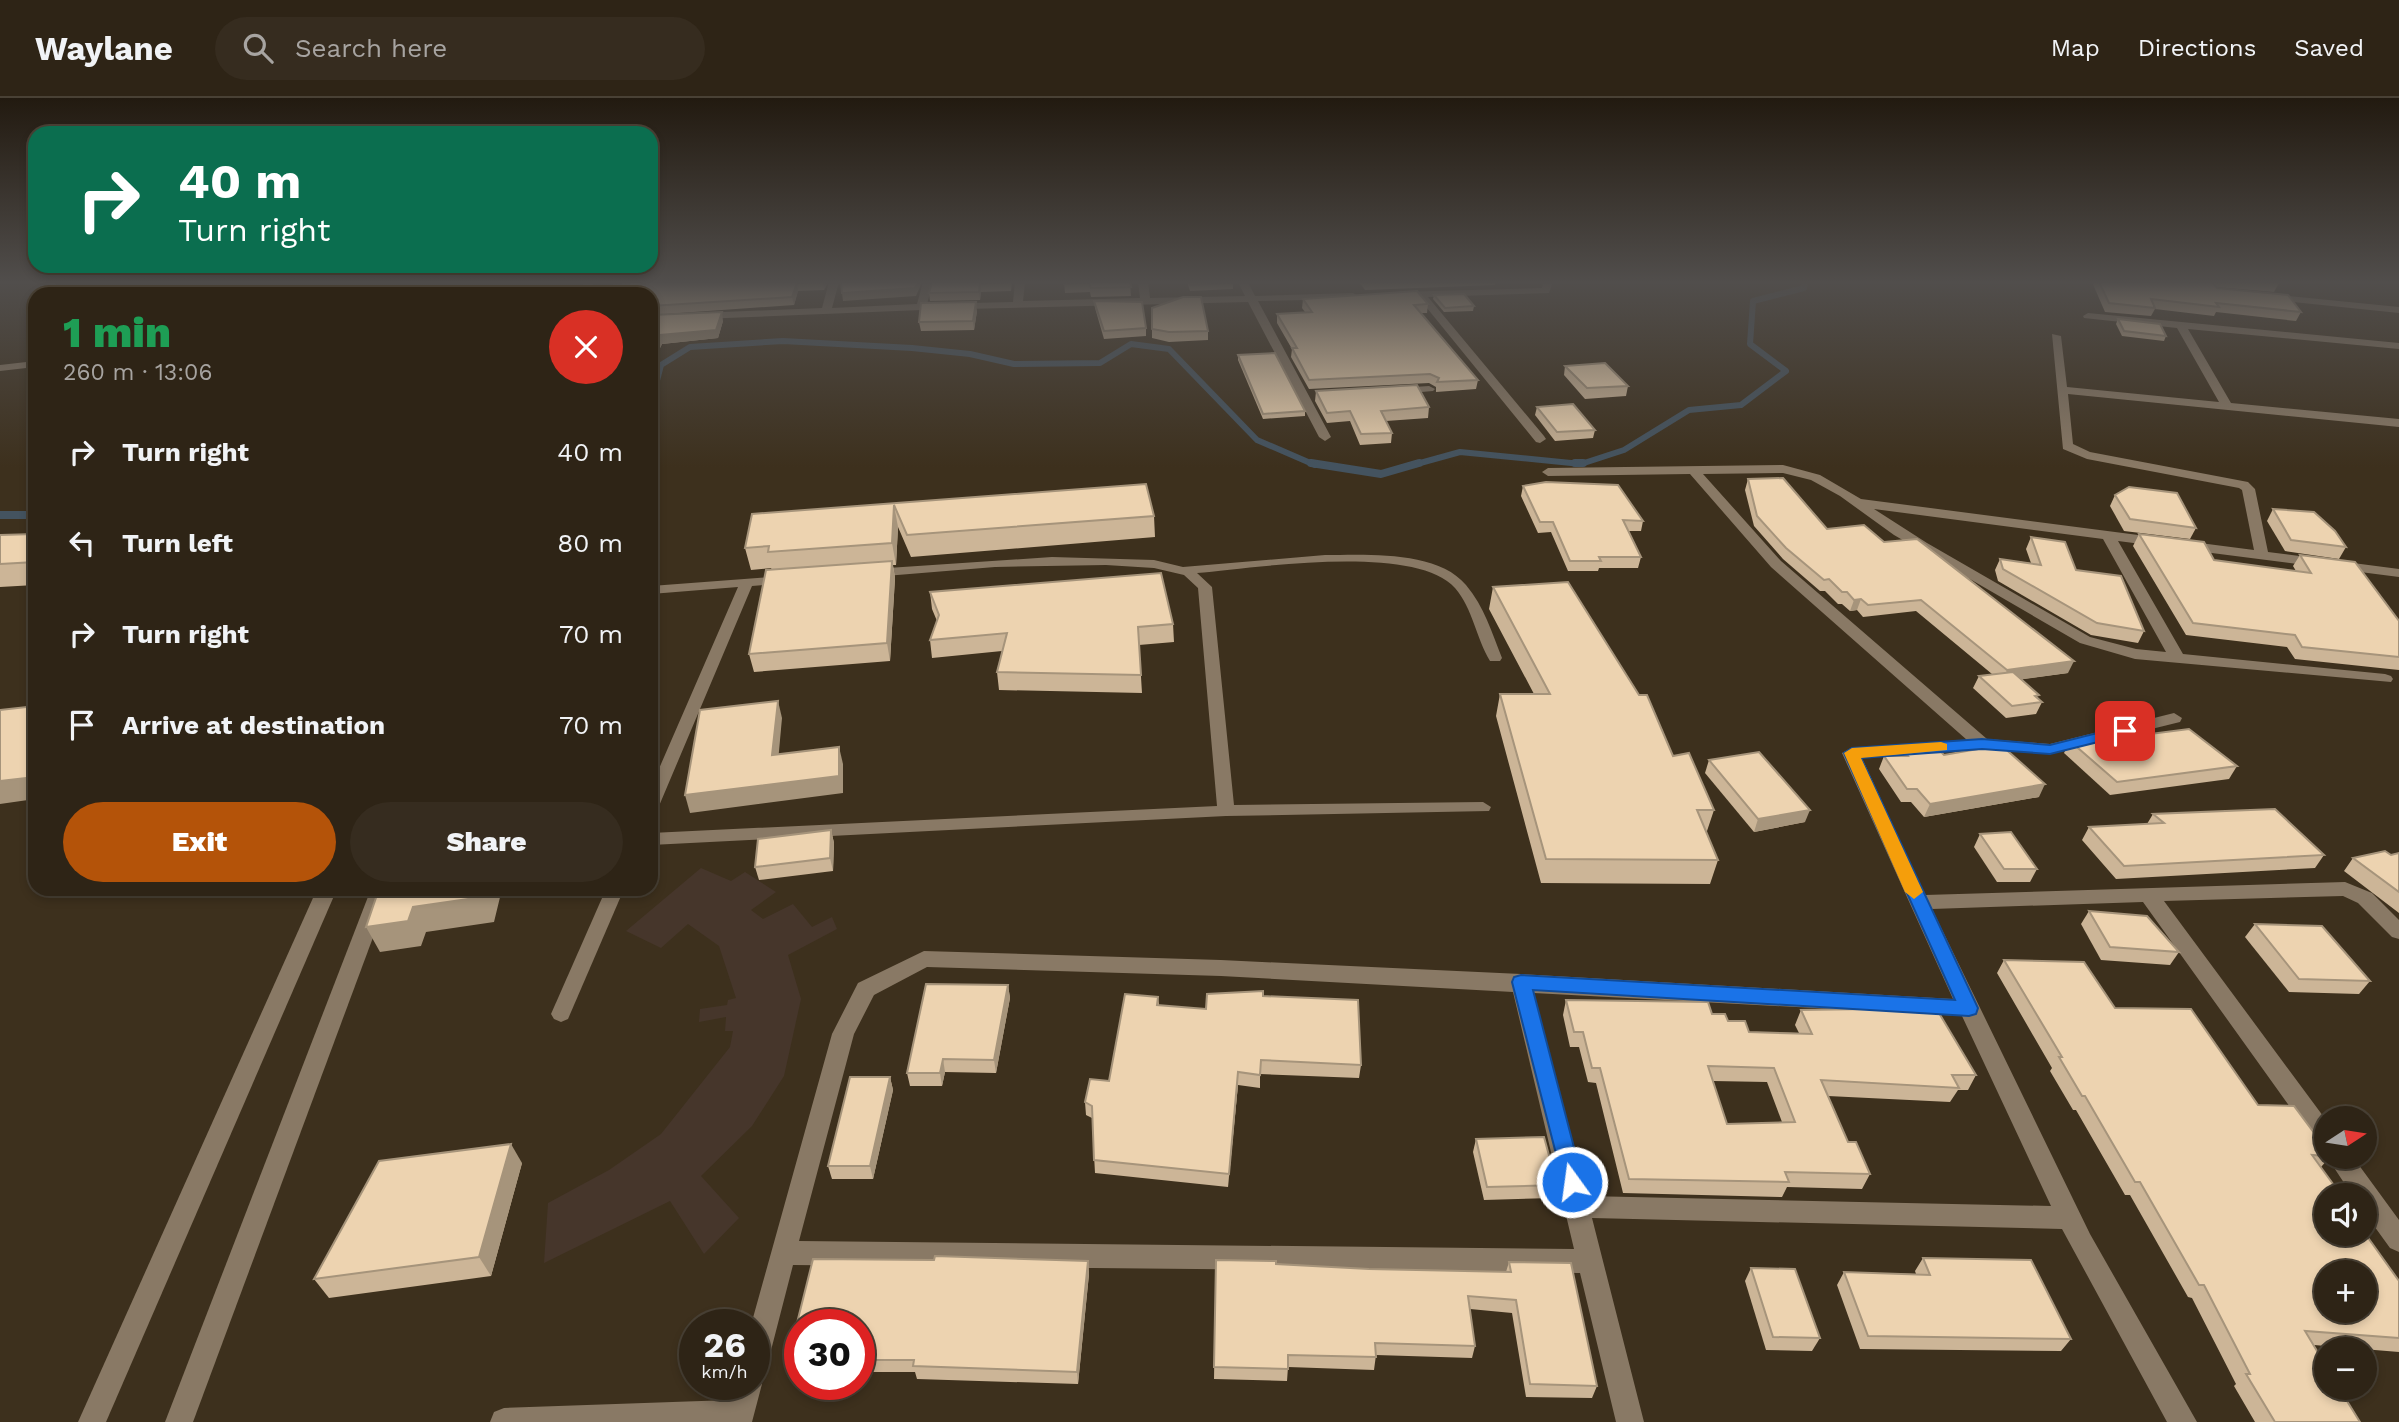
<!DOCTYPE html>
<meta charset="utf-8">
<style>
body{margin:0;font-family:"Work Sans",sans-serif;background:#362c1f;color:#f1f3f6;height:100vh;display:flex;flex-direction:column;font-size:26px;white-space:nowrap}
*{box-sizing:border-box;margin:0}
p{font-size:23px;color:#a7a4a1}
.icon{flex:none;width:38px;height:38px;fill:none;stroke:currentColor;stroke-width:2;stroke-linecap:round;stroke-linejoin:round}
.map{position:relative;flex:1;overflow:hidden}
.sheet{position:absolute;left:28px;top:189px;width:630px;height:609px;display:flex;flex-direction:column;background:#2e2416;border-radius:21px;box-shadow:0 4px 10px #0003,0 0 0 2px #494135}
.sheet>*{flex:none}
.top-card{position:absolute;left:28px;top:28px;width:630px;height:147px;border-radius:21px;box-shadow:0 4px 10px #0003,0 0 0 2px #494135;background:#0b6e4f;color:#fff;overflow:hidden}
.needle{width:46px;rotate:78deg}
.fabs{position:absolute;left:2314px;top:1008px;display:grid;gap:14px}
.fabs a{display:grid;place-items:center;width:63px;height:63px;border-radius:50%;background:#2e2416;box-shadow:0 4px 10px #0003,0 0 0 2px #494135;font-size:35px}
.speed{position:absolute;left:679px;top:1211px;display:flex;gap:14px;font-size:35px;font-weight:700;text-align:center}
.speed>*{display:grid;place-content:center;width:91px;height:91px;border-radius:50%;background:#2e2416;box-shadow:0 4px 10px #0003,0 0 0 2px #494135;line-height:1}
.speed small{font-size:18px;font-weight:400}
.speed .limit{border:10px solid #d22;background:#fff;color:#111}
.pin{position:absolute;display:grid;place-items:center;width:60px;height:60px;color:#fff;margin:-30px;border-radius:14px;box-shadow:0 4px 10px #0006}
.me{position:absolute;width:77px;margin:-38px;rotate:346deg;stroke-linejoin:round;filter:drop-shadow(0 0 5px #0008)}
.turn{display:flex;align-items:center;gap:24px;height:147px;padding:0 35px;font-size:32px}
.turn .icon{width:91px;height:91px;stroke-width:2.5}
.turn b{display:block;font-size:49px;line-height:60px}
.round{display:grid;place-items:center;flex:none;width:74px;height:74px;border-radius:37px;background:#362c1f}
.head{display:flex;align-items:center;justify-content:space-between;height:119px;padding:0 35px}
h1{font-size:42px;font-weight:800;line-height:52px;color:#1e9e55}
.action{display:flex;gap:14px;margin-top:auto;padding:14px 35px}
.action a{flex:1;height:80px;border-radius:42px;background:#b45309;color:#fff;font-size:28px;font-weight:800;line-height:80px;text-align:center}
.action a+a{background:#362c1f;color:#f1f3f6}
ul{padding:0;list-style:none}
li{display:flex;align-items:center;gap:21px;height:91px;padding:0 35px}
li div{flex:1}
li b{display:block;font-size:26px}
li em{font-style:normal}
header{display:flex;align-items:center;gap:42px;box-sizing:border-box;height:98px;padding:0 35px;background:#2e2416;border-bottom:2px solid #494135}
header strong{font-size:33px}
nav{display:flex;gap:38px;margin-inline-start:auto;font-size:24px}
.search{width:490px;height:63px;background:#362c1f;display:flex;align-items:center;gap:18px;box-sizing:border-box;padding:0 24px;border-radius:38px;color:#a7a4a1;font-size:26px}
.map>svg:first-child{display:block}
</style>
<header>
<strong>Waylane</strong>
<div class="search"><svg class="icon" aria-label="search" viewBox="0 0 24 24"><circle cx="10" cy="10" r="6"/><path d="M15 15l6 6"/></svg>Search here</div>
<nav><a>Map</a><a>Directions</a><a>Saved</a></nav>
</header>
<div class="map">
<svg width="2399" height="1324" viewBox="0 0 2399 1324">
<rect width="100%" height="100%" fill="#3d301d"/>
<!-- commercial -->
<path fill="#46362b" d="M701 770 731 783 745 774 776 794 751 812 763 821 793 806 812 829 832 819 837 831 788 857 801 901 784 978 752 1028 701 1078 739 1120 704 1156 670 1103 544 1165 548 1105 609 1072 661 1036 730 949 733 933H725L726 919 699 924 700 911 727 907 728 902 736 900 719 848 688 826 661 850 626 833Z"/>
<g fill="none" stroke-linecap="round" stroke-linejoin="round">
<!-- stream-far1 -->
<g stroke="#44535f" stroke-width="6">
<path d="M651 306 661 267 690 249 783 243 912 250 970 256 1014 266 1100 265 1131 246 1169 251 1257 342 1315 367"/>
<path d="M1413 367 1460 354 1581 366 1624 352 1689 312 1741 307 1786 273 1750 246 1753 203 1804 190 1805 184"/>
</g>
<!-- stream -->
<g stroke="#44535f" stroke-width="8">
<path d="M1311 365 1381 376 1419 365"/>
<path d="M1575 365H1583"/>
<path d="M0 417H35"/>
</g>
<!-- lane -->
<g fill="#897965" fill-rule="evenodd">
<path d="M1325 457C1366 457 1437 452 1466 487 1484 508 1492 535 1502 560L1500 563H1490C1476 540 1473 511 1455 490 1415 445 1254 470 1197 475L1212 489 1234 707 1483 704 1491 709 1489 713 1226 718 651 747V735L1217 708 1198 490 1184 477 1154 470 1106 467 995 469 873 479 867 475 873 471 1052 459 1154 462 1183 469Z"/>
<path d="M785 478 792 482 790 485 752 488 659 708 651 713V689L738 489 651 496V488Z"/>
<path d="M606 791H624L568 921 561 924 554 921 551 916Z"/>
</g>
<!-- street -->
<g fill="#897965" fill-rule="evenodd">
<path d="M829 184H839L832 210 917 206 923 184H933L927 206 1013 204 1015 184H1025L1023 203 1140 200 1138 184H1148L1150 200 1245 198 1238 184H1248L1255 198 1353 195 1358 198 1353 201 1258 203 1331 339 1325 343 1319 339 1248 204 921 212 651 223V217L822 210Z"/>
<path d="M1543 184H1553L1549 195 1428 199 1544 338 1546 341 1540 345 1536 344 1418 199 1398 200 1393 197 1398 194 1542 190Z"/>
<path d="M2268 196 2399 209V215L2264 201 2263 199Z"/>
<path d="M2088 215 2399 245V251L2188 231 2231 305 2399 321V329L2068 296 2073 346 2090 354 2248 384 2255 391 2268 454 2399 471V479L2118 443 2183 556 2385 576 2391 578 2393 581 2391 584 2135 561 2080 545 1894 437 1840 398 1811 382 1783 375 1703 376 1781 463 1987 641 2050 646 2174 615 2182 620 2180 624 2050 656 1982 651 1862 660 1925 797 2345 784 2372 795 2399 822V841L2392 839 2358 805 2343 798 2164 803 2326 1022V1051L2318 1048 2143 804 1932 811 2090 1136 2197 1324H2167L2062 1131 1592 1120 1644 1324H1616L1580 1175 793 1167 768 1264 764 1274 757 1276 762 1286 752 1324H490L494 1314 504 1310 730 1302 734 1286H754V1227H751L832 936 858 885 924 853 1221 862 1521 876 1953 901 1842 655 1851 650 1967 642 1771 469 1690 376 1548 378 1542 374 1548 370 1783 367 1820 377 1861 401 2254 452 2242 392 2239 390 2087 361 2063 351 2052 236 2061 238 2067 289 2219 304 2177 230 2084 220 2083 218ZM1874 411 2103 441 2166 554 2136 551 2090 539 1927 445ZM927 869 1221 878 1513 894 1574 1151 799 1143 854 936 874 897ZM1534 895 1962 918 2051 1108 1586 1098Z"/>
<path d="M35 263V269L0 273V267Z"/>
<path d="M1429 288 1435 291 1433 293 1398 296 1392 293 1398 290Z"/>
<path d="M2327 1059H2353L2399 1122V1154L2390 1150 2364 1114V1097H2352Z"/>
</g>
<!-- secondary -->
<g fill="#897965" fill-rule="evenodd">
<path d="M585 184H595L587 196H577Z"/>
<path d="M615 184H625L616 196H606Z"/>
<path d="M317 791H337L106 1324H78Z"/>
<path d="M371 791H391L193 1324H165Z"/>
</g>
</g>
<!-- wall -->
<g fill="#ccb597" fill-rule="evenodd">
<path d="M828 184 824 192 798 193 794 207 651 217V196H617V194Z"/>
<path d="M932 184H1012L1011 193 981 194 980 202 930 203 929 195Z"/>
<path d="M1064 184H1130L1131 198 1091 199 1090 194 1065 195Z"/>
<path d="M1187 184H1233V191L1190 193Z"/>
<path d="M1359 184H1495V187L1365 192Z"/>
<path d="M2092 184H2278L2279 185 2274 194 2216 189 2301 214 2296 223 2216 214 2214 218 2155 211 2151 218 2105 214Z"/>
<path d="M1434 197 1474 208 1473 213 1444 214 1433 201Z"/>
<path d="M1303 201 1428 206 1427 215H1421L1478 282 1476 291 1436 294V289L1429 285 1309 291 1291 259 1292 251 1277 225V216L1305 214 1302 210Z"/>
<path d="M1094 203 1146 230V238L1104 241 1095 210Z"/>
<path d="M1152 210 1208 233V242L1169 244 1152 240Z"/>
<path d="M977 213 974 232 921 233 919 224Z"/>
<path d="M651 217 723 223 718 240 662 246 659 252H651Z"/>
<path d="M2118 221 2166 238 2164 243 2122 238 2116 226Z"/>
<path d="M1238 257 1305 313V318L1263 321 1238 262Z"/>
<path d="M1565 268 1628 288 1626 298 1585 301 1564 277Z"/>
<path d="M1316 293 1429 309 1428 320 1386 323 1392 335 1391 345 1360 347 1350 323 1327 325 1315 303Z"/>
<path d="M1537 309 1595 332 1593 340 1555 343 1535 317Z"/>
<path d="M1748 381 1827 431 1884 444 2068 575 2022 581 2042 604 2036 616 2006 620 1973 590 1979 578 1992 576 1916 513 1863 519 1857 512 1850 513 1842 506H1838L1825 493H1820L1783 461 1754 428 1745 392Z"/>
<path d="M1146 386 1154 418 1155 439 911 459 898 429 896 467H893L895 480 890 563 754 574 749 556 772 472 771 470 751 472 745 450 752 416Z"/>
<path d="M1523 388 1643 423 1641 433H1628L1641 459 1638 470H1599L1598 473H1568L1551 434 1538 435 1521 398Z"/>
<path d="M2115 397 2196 430 2190 441 2124 433 2110 408Z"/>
<path d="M2273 411 2346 449 2339 461 2285 453 2267 423Z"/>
<path d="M35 436V487L0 489V437Z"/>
<path d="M2139 436 2214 462 2296 473 2293 468 2300 457 2399 523V572L2295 561 2287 549 2186 537 2133 448Z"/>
<path d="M2031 439 2076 472 2144 533 2138 545 2091 537 1998 483 1995 472 2000 461 2031 465 2026 451Z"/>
<path d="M1493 489 1673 658 1714 712 1706 736 1718 762 1710 786 1541 785 1496 618 1500 596H1534L1489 511Z"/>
<path d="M930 494 1173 526 1174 544 1139 547 1142 595 999 592 997 574 1002 553 932 560 930 542 937 523 932 511Z"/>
<path d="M2119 640 2237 668 2229 681 2110 697 2064 655 2070 643Z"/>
<path d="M1906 655 1944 657 2039 699 1924 719 1911 704H1901L1879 671 1884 658H1905Z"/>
<path d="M1709 662 1805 724 1754 734 1705 675Z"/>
<path d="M2153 716 2324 757 2315 770 2116 781 2082 742 2089 729 2147 726Z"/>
<path d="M831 732 834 745 833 773 759 782 755 769Z"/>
<path d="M1980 736 2037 771 2030 784H1997L1974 749Z"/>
<path d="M2399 755V815L2344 773 2353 760 2391 757Z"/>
<path d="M2089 813 2179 854 2170 867 2101 862 2081 826Z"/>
<path d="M2255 826 2370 883 2359 896 2289 894 2245 839Z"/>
<path d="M2004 862 2115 910 2258 1007 2326 1051V1059H2330L2321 1069 2326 1097 2399 1183V1254L2314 1247 2360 1324H2255L2234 1288 2236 1286 2192 1200 2188 1199 2130 1097H2125L2076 1012H2073L2050 973 2052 970 1997 875Z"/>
<path d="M1008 887 1010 900 996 975 945 974 942 988H910L907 975Z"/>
<path d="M1263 898 1361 967 1359 980 1260 976V990L1238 987 1228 1089 1095 1075 1092 1020 1086 1017 1085 1004 1109 983 1158 899 1159 907 1206 911Z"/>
<path d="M1566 902 1712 916 1728 923 1749 934 1799 935 1795 927 1801 912 1976 977 1968 992H1958L1950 1004 1828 998 1848 1044 1870 1076 1862 1091 1787 1089 1782 1099 1623 1095 1596 985 1588 984 1579 949H1570L1563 917ZM1713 983 1767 984 1782 1024 1727 1026Z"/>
<path d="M890 979 893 992 873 1081H832L828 1068Z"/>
<path d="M1476 1041 1557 1087 1553 1100 1484 1102 1473 1054Z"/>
<path d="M522 1065 491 1178 329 1200 314 1181Z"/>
<path d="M935 1158 1088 1163 1089 1176 1078 1286 917 1281 915 1274H859V1227H800V1274H793L788 1261 813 1161 934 1162Z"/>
<path d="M1923 1160 2071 1241 2061 1253 1860 1251 1837 1187 1844 1174 1916 1176 1915 1173Z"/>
<path d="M1216 1162 1369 1171 1506 1174 1509 1164 1597 1288 1592 1300 1526 1299 1512 1215 1470 1211 1475 1248 1472 1260 1376 1257 1374 1272 1288 1269 1287 1283 1214 1281Z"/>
<path d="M1751 1170 1820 1240 1812 1253 1766 1252 1745 1183Z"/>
</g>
<!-- shaded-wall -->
<g fill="#a6947b">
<path d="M823 184H828L824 192Z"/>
<path d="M918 184H922L916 198 843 203 842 195Z"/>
<path d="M797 185 798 193 794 207 792 199Z"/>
<path d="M980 186 981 194 980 202 979 194Z"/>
<path d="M976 204 977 213 974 232 973 223Z"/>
<path d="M722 214 723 223 718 240 662 246 659 252 657 243 660 237Z"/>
<path d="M894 407 898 429 896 467 892 445Z"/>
<path d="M892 463 895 480 890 563 887 545Z"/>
<path d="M1861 501 1857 512 1850 513 1854 502Z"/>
<path d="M2074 563 2068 575 2002 584 2007 572Z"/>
<path d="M778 603 782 620 777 675 772 657Z"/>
<path d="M839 649 843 666V695L690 715 685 697Z"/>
<path d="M35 679V701L0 706V683Z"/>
<path d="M2045 686 2039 699 1924 719 1930 706Z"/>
<path d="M1810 712 1805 724 1754 734 1758 721Z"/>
<path d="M831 732 834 745 833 773 830 760Z"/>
<path d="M484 791H502L494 824 426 834 421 848 380 854 366 829 413 809Z"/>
<path d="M1008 887 1010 900 996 975 994 962Z"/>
<path d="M943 961 945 974 942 988 940 975Z"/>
<path d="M1238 974V987L1228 1089 1229 1076Z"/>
<path d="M890 979 893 992 873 1081 870 1068Z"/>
<path d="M511 1046 522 1065 491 1178 479 1159Z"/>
<path d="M1088 1163 1089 1176 1078 1286 1077 1274Z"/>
</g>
<!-- building -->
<g fill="#edd3b0" stroke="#a6947b" stroke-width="2" fill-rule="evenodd">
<path d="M622 184H823L797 185 792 199 651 208V196H629L631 193 617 194Z"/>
<path d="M841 184H918L915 190 842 195Z"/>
<path d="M932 184H1011L980 186 979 194 929 195Z"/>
<path d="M1064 184H1130L1131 189 1091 190 1089 185 1064 186Z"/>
<path d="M1189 184H1233V185L1190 187Z"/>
<path d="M2099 184H2214L2213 185 2217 190 2288 197 2301 214 2216 205 2219 209 2151 201 2155 210 2109 205Z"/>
<path d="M1417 193 1428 206 1414 207 1478 282 1437 284 1439 280 1430 276 1309 282 1292 250H1297L1277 216 1312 214 1303 201Z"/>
<path d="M1464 196 1474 208 1445 210 1434 197Z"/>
<path d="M1183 199H1201L1208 233 1169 234 1152 231V210Z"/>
<path d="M1094 203 1142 204 1146 230 1104 233Z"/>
<path d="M976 204 973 223 919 224 921 205Z"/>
<path d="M722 214 716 232 660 237 657 243 651 244V217Z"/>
<path d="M2118 221 2160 226 2166 238 2124 233Z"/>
<path d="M1275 255 1305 313 1263 316 1238 257Z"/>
<path d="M1605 265 1628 288 1587 290 1565 268Z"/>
<path d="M1417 287 1429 309 1381 313 1392 335 1361 336 1350 313 1327 315 1316 293Z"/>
<path d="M1573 306 1595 332 1557 334 1537 309Z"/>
<path d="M1783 380 1827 431 1864 427 1884 444 1917 441 2074 563 2007 572 1921 502 1868 507 1861 501 1854 502 1847 494H1842L1829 481 1824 482 1786 450 1757 418 1748 381Z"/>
<path d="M1546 384 1618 387 1643 423 1623 422 1641 459H1599L1601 463H1570L1553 424H1540L1523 388Z"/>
<path d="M1146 386 1154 418 907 437 894 407 892 445 768 454 769 448 745 450 752 416Z"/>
<path d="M2129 389 2177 395 2196 430 2130 421 2115 397Z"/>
<path d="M2273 411 2314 414 2335 433 2346 449 2291 442Z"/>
<path d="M35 436V464L0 466V437Z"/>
<path d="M2139 436 2204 444 2214 462 2311 475 2300 457 2355 464 2399 523V559L2302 549 2295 537 2193 525Z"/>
<path d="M2031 439 2065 444 2076 472 2121 478 2144 533 2097 525 2003 471 2000 461 2041 467Z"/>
<path d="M892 463 887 545 749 556 766 472Z"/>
<path d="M1161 475 1173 526 1138 529 1141 577 997 574 1007 535 930 542 939 517 930 494Z"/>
<path d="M1568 484 1639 597H1647L1673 658 1689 655 1714 712H1697L1718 762 1546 761 1500 596H1550L1493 489Z"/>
<path d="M2013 574 2039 597 2035 598 2042 604 2012 608 1979 578Z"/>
<path d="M778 603 772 657 839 649V678L685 697 700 612Z"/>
<path d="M35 608V679L0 683V612Z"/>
<path d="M2189 631 2237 668 2117 684 2070 643 2114 635 2119 640Z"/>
<path d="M2001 647 2045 686 1930 706 1917 691H1907L1884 658H1908L1906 655 1941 654 1944 657Z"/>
<path d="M1759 654 1810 712 1758 721 1709 662Z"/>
<path d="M2275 711 2324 757 2124 768 2089 729 2164 725 2153 716Z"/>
<path d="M831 732 830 760 755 769 758 741Z"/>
<path d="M2011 734 2037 771H2004L1980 736Z"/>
<path d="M2385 753 2391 757 2399 755V794L2353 760Z"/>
<path d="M379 791H484L482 799 413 809 408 823 366 829Z"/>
<path d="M2089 813 2147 818 2179 854 2110 849Z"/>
<path d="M2255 826 2322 828 2370 883 2299 881Z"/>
<path d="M2004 862 2084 864 2115 910 2191 911 2258 1007 2294 1008 2326 1051V1058L2312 1057 2341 1097H2326V1136H2364V1134L2399 1183V1240L2305 1233 2326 1268V1290H2339L2360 1324H2275L2246 1276H2250L2204 1187H2199L2140 1084H2135L2085 998H2082L2059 959H2062ZM2326 1174H2364V1213H2326Z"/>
<path d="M926 886 1008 887 994 962 943 961 940 975H907Z"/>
<path d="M1263 893V898L1358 902 1361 967 1261 962 1260 977 1238 974 1229 1076 1094 1062 1092 1008 1085 1004 1090 981 1109 983 1125 896 1158 899 1157 907 1206 911 1207 896Z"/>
<path d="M1566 902 1708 904 1712 916H1725L1728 923H1745L1749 934 1812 936 1801 912 1936 910 1976 977H1952L1959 990 1821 982 1848 1044H1856L1870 1076 1785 1074 1789 1084 1629 1081 1600 970H1592L1583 934H1574ZM1708 968 1774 970 1795 1024 1727 1026Z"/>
<path d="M850 979H890L870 1068H828Z"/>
<path d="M1544 1039 1557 1087 1487 1089 1476 1041Z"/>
<path d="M511 1046 479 1159 314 1181 379 1063Z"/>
<path d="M935 1158 1088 1163 1077 1274 913 1268 914 1262H859V1227H800V1261H788L813 1161 934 1162Z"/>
<path d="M1923 1160 2031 1162 2071 1241 1868 1238 1844 1174 1930 1177Z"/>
<path d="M1216 1162 1276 1163V1166L1369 1171 1511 1174 1509 1164 1571 1165 1597 1288 1530 1286 1516 1202 1468 1198 1475 1248 1375 1245 1376 1259 1288 1257V1271L1214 1269Z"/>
<path d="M1751 1170 1795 1171 1820 1240 1773 1239Z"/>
</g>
<!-- sky -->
<linearGradient id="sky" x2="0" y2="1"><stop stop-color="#221a10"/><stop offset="0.5" stop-color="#514e4c"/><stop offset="1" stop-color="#514e4c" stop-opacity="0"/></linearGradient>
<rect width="2399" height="369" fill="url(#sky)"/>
<!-- route -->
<path fill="#1a73e8" stroke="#114b97" stroke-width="2" d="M2125 628 2132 633 2130 636 2050 656 1982 651 1861 660 1978 910 1976 916 1969 918 1533 892 1583 1084 1580 1091 1572 1094 1565 1091 1512 884 1514 879 1521 877 1955 902 1844 655 1852 650 1982 641 2050 647Z"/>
<!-- slow -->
<path fill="#f59e0b" d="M1941 644 1947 646V652L1861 660 1923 794 1914 801 1905 794 1844 655 1852 650Z"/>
</svg>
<div class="fabs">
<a><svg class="needle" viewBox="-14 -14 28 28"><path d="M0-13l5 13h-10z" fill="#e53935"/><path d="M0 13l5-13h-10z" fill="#a7a4a1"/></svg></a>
<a><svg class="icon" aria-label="sound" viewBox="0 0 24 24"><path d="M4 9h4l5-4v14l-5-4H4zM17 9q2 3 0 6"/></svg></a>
<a>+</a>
<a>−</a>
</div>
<div class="speed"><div>26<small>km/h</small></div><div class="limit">30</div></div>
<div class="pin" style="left:2125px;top:633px;background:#d93025"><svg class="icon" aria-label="arrive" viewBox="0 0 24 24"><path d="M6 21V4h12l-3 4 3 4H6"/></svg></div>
<svg class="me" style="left:1572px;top:1084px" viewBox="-20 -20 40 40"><circle r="17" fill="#1a73e8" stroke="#fff" stroke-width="3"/><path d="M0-11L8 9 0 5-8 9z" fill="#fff"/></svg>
<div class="top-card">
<div class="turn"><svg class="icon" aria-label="right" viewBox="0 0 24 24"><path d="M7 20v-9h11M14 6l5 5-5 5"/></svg><div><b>40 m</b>Turn right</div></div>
</div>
<section class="sheet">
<div class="head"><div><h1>1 min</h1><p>260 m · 13:06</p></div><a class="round" style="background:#d93025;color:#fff"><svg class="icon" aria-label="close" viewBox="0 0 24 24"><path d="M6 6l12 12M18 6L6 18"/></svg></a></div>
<ul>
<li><svg class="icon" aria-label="right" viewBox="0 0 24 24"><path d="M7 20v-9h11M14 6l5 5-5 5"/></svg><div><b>Turn right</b></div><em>40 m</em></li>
<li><svg class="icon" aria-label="left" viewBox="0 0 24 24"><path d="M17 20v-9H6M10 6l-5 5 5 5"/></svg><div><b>Turn left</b></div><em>80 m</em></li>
<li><svg class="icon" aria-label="right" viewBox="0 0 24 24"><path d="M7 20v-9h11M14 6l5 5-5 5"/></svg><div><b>Turn right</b></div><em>70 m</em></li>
<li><svg class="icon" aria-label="arrive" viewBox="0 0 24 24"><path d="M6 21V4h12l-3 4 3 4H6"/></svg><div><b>Arrive at destination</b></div><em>70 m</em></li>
</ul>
<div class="action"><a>Exit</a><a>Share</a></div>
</section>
</div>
